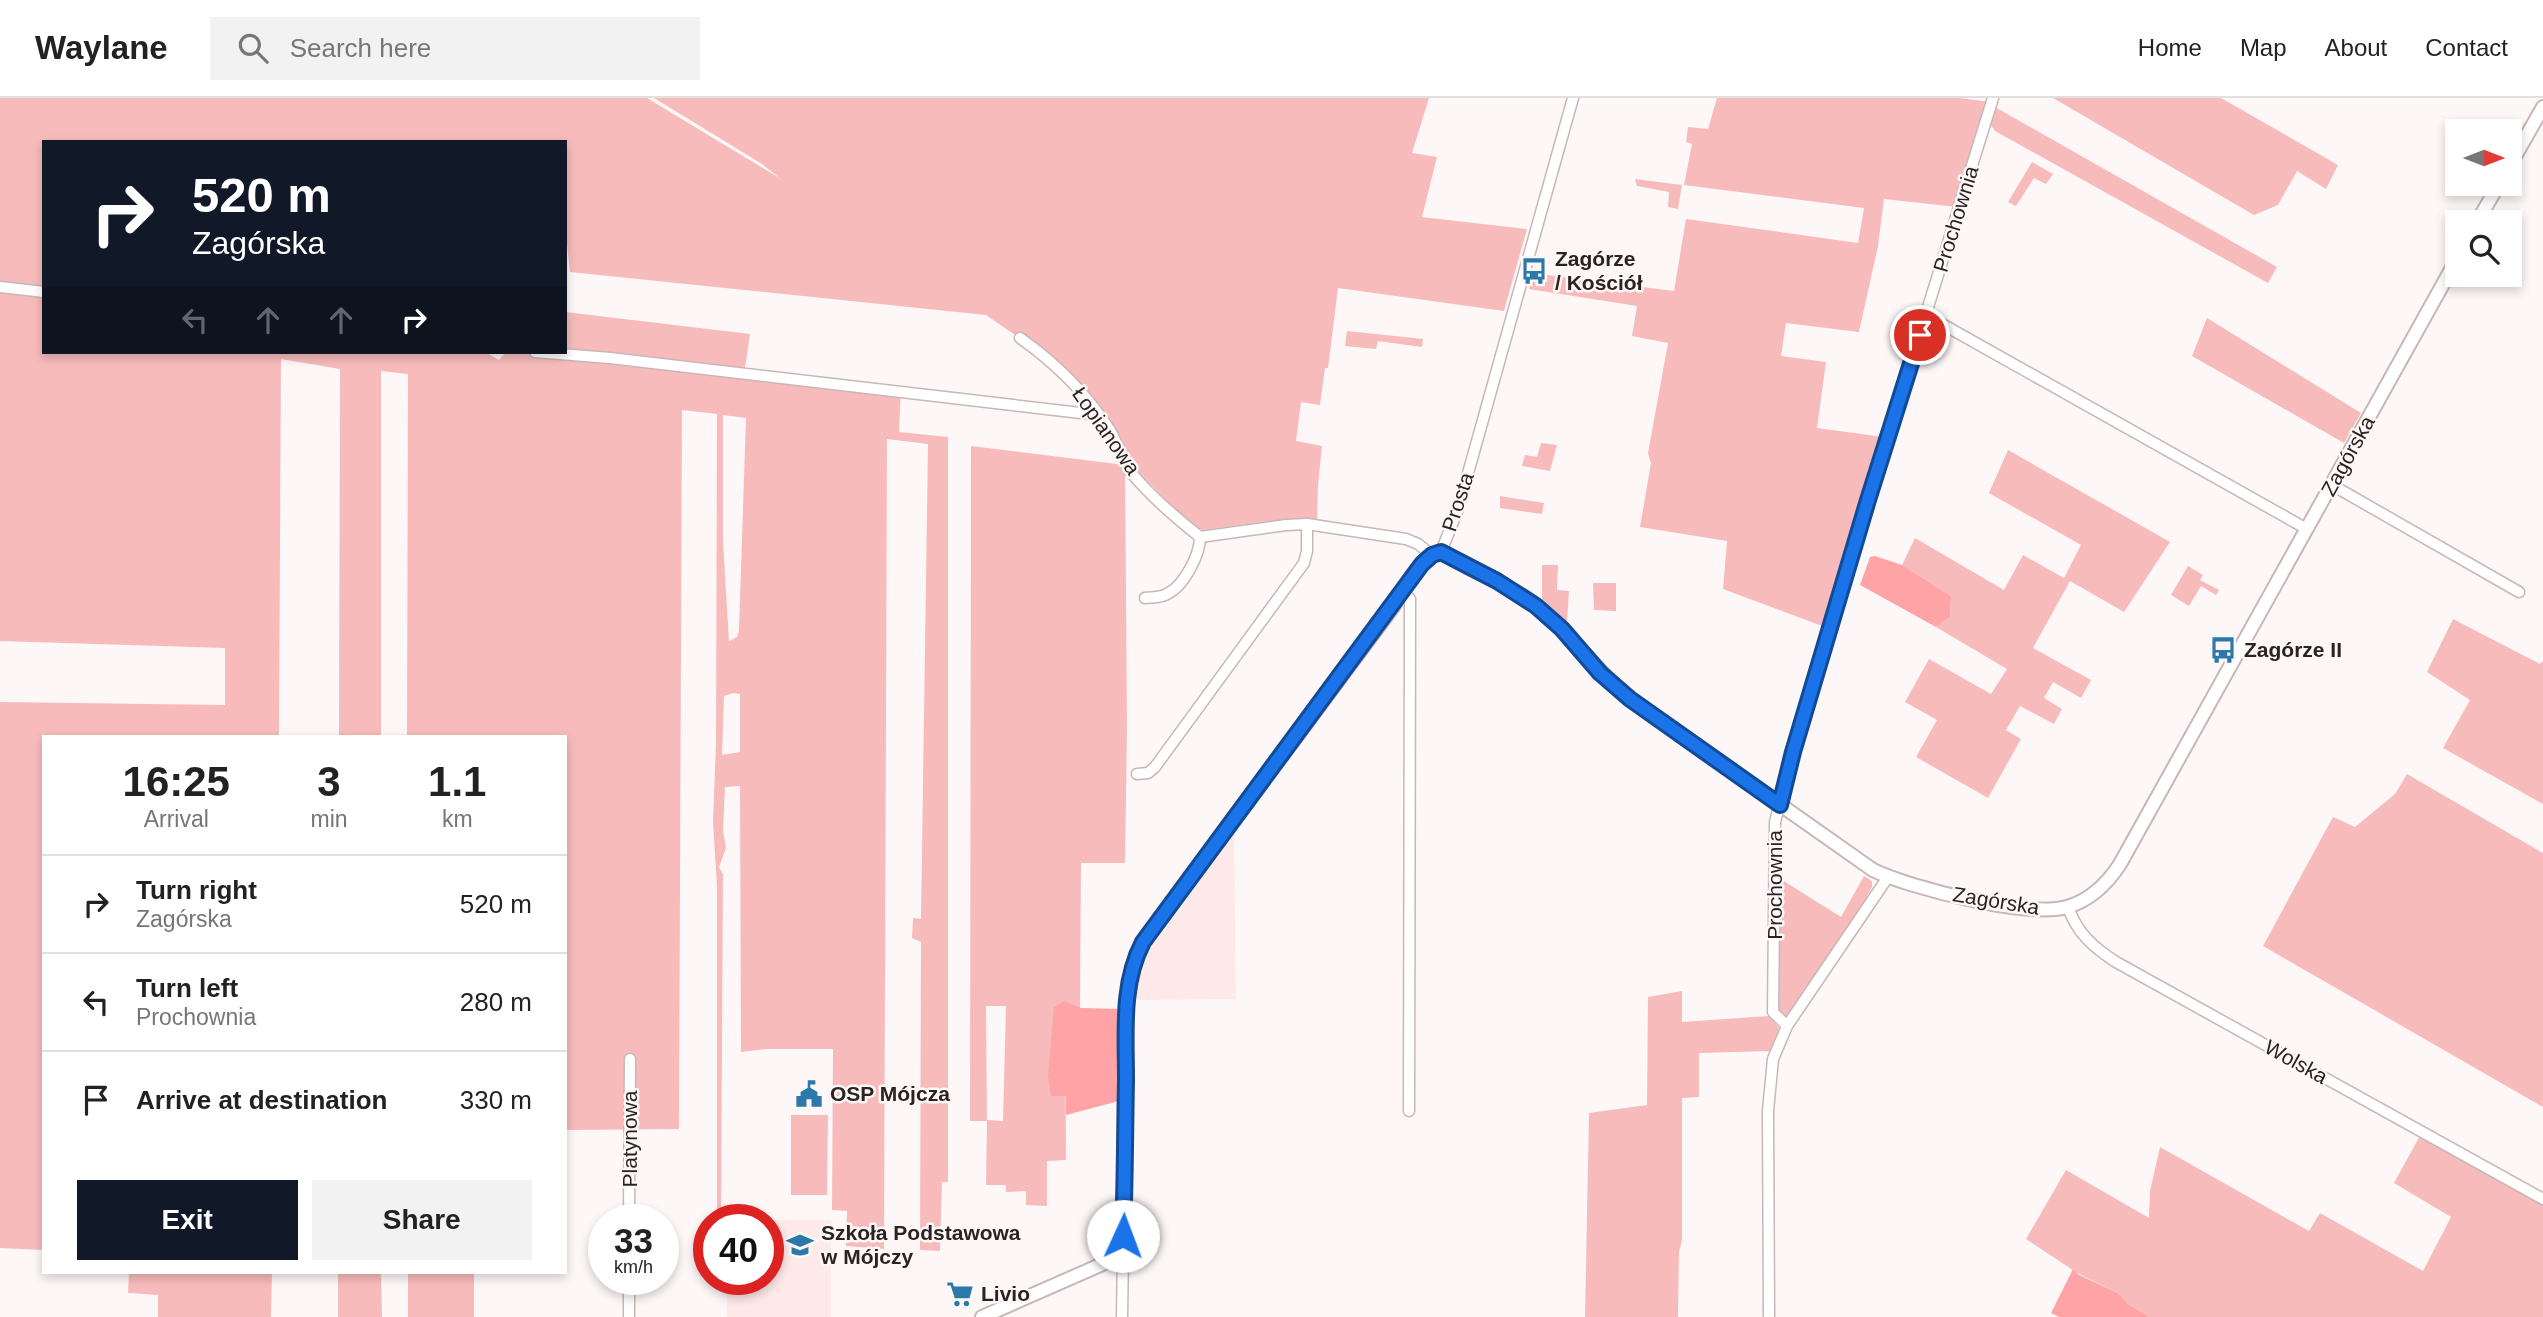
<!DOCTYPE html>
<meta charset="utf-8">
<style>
body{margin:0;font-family:Arial,sans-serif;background:#f2f2f2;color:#222;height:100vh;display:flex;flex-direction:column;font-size:26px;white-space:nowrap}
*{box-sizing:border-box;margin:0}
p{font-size:23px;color:#767676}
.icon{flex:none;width:38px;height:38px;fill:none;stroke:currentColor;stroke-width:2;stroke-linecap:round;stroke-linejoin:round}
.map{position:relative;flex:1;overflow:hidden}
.drawer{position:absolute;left:42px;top:637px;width:525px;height:539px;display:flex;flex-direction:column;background:#fff;border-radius:0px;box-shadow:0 4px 10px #0003}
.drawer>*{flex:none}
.top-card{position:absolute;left:42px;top:42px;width:525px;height:214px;border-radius:0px;box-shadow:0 4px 10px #0003;background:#111827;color:#fff;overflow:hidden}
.needle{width:46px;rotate:90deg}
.tools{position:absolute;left:2445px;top:21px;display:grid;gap:14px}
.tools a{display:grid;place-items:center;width:77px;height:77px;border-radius:0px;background:#fff;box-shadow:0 4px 10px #0003;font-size:35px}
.speed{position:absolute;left:588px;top:1106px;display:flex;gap:14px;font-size:35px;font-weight:700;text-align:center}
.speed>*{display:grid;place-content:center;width:91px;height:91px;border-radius:50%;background:#fff;box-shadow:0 4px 10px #0003;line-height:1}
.speed small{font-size:18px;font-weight:400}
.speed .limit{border:10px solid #d22;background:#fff;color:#111}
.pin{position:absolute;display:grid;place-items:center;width:60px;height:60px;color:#fff;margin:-30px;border:4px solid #fff;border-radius:50%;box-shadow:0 2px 7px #0007}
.me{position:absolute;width:77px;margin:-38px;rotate:2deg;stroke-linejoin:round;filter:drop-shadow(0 0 5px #0008)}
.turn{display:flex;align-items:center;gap:24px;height:147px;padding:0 35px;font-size:32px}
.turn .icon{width:91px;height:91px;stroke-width:2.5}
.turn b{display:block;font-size:49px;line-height:60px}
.lanes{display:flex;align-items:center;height:66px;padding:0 35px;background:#0003;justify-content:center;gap:35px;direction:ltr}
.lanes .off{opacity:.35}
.eta{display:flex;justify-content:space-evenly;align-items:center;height:119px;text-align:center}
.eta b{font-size:42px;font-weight:800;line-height:49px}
.button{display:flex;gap:14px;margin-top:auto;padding:14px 35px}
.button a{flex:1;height:80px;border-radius:0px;background:#111827;color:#fff;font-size:28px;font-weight:800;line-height:80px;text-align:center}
.button a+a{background:#f2f2f2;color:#222}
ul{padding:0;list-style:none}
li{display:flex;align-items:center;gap:21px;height:98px;padding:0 35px;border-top:2px solid #e0e0e0}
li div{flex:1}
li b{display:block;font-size:26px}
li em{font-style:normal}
header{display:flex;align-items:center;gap:42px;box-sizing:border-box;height:98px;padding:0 35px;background:#fff;border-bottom:2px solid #e0e0e0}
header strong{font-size:33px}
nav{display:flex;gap:38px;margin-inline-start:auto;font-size:24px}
.search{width:490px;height:63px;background:#f2f2f2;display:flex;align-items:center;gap:18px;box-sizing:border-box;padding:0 24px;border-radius:0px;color:#767676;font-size:26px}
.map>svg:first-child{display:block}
</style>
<header>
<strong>Waylane</strong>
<div class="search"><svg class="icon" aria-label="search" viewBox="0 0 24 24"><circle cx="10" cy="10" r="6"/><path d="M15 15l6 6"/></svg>Search here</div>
<nav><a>Home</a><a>Map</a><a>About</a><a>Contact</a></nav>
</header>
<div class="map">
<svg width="2543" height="1219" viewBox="0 0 2543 1219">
<rect width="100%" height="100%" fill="#fef7f7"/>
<!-- built -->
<g fill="#fee9e9">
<path d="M1234 735 1236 901 1134 902 1138 877 1146 857Z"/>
<path d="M768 1122H831V1219H727V1181H768Z"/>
</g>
<!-- green -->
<g fill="#f7bbbb" fill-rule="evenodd">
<path d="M0 0H647L781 81 762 66 654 0H1429L1412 55 1437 59 1422 119 1527 131 1504 213 1338 190 1328 270H1325L1320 307 1301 304 1296 343 1322 348 1318 387 1317 423 1286 421 1203 432 1195 430 1178 414 1130 365 1114 329 1067 273 986 217 570 174 565 128V44H44V254H485L499 262 506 254H565V214L750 236 745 270 901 288 899 334 948 339V1084H942L940 1153 920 1152 921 844 912 840 913 820 921 821 928 346 887 341 884 1151 846 1148 847 1113 832 1112 833 951H766L741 954 740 688 725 689 723 732 726 750 719 769 723 776 721 1113 717 1114V789L713 724 716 646 717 316 682 312 679 1031 565 1032V639H407L408 276 381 273V639H339L340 271 281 261 279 639H44V1152L0 1150V604L225 607V550L0 543ZM723 317 746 320 739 532 737 539 729 543 723 444ZM733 595 740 596V654L722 657 724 598Z"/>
<path d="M1717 0H1960L1990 4 1957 109 1884 101 1878 148 1859 234 1786 225 1781 258 1826 264 1817 330 1883 339 1825 529 1723 491 1727 443 1640 429 1651 365 1648 355 1668 245 1632 238 1637 208 1529 191 1532 175 1674 193 1686 121 1858 145 1864 110 1684 87 1692 46 1686 44 1688 29 1708 31Z"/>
<path d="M2053 0H2221L2338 67 2326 91 2297 73 2278 107 2254 117Z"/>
<path d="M1995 9 2277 169 2268 185 1995 33 1990 26Z"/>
<path d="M2032 64 2053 76 2046 86 2034 80 2016 108 2008 104Z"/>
<path d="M1635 81 1682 87 1678 111 1668 109 1669 94 1637 88Z"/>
<path d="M2207 220 2361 315 2344 345 2192 258Z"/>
<path d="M1347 233 1423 241 1422 249 1378 243 1376 251 1345 248Z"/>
<path d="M1541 345 1557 347 1550 373 1522 368 1525 357 1537 359Z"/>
<path d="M971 348 1125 367 1127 628 1125 765H1081L1080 910 1065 903 1066 1062 1047 1063V1108L1026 1107V1093L1006 1094V1087H986L987 1023H970ZM986 908H1006L1003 1023 987 1022Z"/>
<path d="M2008 352 2170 444 2124 514 2070 483 2033 550 2091 582 2081 600 2053 584 2044 600 2062 611 2054 626 2020 608 2006 632 2021 641 1988 700 1916 659 1937 622 1905 604 1929 561 1991 596 2007 571 1936 529 1950 519 1951 498 1902 467 1915 440 2004 492 2023 457 2064 480 2081 447 1989 395Z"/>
<path d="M1500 398 1544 405 1542 416 1500 410Z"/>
<path d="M1542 467H1558L1557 492 1569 493 1567 524 1542 501Z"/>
<path d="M2188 468 2203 477 2200 482 2219 492 2216 497 2201 488 2189 508 2171 497Z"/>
<path d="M1593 485H1616V513L1594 512Z"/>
<path d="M2453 521 2540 566 2543 563V706L2443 650 2470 602 2427 574Z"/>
<path d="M2407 676 2543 755V1009L2263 848 2333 719 2355 729 2395 696Z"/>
<path d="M1864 778 1872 783V789L1867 798 1868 800 1788 918 1783 919 1776 911 1779 780 1841 819Z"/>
<path d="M1682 893V924L1769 918 1779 930 1770 953 1699 955V999L1682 1000V1142L1679 1154 1678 1219H1585L1589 1015 1647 1007 1648 899Z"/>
<path d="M791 1017H828L827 1097H791Z"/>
<path d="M2422 1034 2543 1101V1219H2150L2128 1206 2118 1195 2079 1176 2026 1141 2066 1072 2149 1120 2150 1093 2160 1049 2309 1133 2320 1115 2423 1173 2451 1119 2394 1085Z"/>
<path d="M129 1174H272L271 1219H158V1197L128 1195Z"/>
<path d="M338 1174H381L382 1219H338Z"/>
<rect x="408" y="1174" width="66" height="45"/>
</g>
<!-- forest -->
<g fill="#fea3a6">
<path d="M1875 458 1902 467 1951 498 1950 519 1936 529 1860 487 1870 459Z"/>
<path d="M1065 903 1081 910 1121 911 1119 1003 1066 1017V998H1051L1048 978 1054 909Z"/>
<path d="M2073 1171 2079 1177 2118 1195 2128 1206 2150 1219H2059L2051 1215Z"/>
</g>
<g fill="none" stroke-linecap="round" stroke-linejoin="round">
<defs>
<g id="minor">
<path d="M0 189 44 194"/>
<path d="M1926 217 2307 431"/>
<path d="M1020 240C1054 264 1084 293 1107 328 1117 341 1120 359 1129 372 1149 397 1176 420 1200 439L1286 427 1307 426 1406 441 1418 446 1432 457"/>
<path d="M535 254 610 260 1098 317"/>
<path d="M2332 387 2519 494"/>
<path d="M1441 454 1458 411 1573 0"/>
<path d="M1403 494 1410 501 1409 1013"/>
<path d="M1145 500C1152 499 1161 500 1167 496 1184 488 1200 457 1200 439"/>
<path d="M1137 676 1148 675 1155 669 1304 465 1307 453V426"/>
<path d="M2068 809C2077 835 2093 849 2116 864L2543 1101"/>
<path d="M1787 928 1773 914 1775 724 1793 654 1868 402 1993 0"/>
<path d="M629 1122 630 961"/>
<path d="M629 1181V1219"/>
<path d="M1122 1219 1123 1157"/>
<path d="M1769 1219 1768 1013 1773 961 1787 928 1888 779"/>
</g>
<g id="tertiary">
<path d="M2510 67 2543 9"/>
<path d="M2477 124 2499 86"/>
<path d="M982 1219 1123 1157C1124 1103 1125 1050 1125 996 1126 945 1120 890 1143 844L1393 509C1404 492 1419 457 1441 454 1472 475 1508 485 1537 508 1571 536 1596 573 1630 601L1873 772C1910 790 2028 820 2067 809 2091 802 2107 786 2120 766L2457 161"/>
</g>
</defs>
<!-- minor casing -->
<use href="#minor" stroke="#c7b7b7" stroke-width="13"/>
<!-- tertiary casing -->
<use href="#tertiary" stroke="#c7b7b7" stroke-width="16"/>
<!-- minor -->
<use href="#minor" stroke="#fff" stroke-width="10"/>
<!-- tertiary -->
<use href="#tertiary" stroke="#fff" stroke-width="12"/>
</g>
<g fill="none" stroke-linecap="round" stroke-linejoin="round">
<defs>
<path id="route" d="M1123 1138C1125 1086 1125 1034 1126 981 1126 935 1121 886 1143 844L1422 466 1432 457 1441 454 1497 483 1536 508 1562 531 1600 575 1630 601 1780 707 1793 654 1868 402 1920 237"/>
</defs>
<!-- route casing -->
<use href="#route" stroke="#114b97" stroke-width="18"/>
<!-- route -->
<use href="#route" stroke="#1a73e8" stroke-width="12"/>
</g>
<!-- icons -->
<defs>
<symbol id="bus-bare" viewBox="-9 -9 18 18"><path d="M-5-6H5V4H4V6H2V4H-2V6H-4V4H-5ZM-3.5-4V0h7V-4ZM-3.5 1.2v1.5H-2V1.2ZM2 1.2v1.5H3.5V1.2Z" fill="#2b79ab" stroke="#fef7f7" stroke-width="2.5" paint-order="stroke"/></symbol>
<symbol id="civic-bare" viewBox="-9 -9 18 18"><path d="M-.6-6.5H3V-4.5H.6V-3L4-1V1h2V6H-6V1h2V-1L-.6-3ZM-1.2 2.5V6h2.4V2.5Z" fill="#2b79ab" stroke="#fef7f7" stroke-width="2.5" paint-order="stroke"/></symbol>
<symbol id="school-bare" viewBox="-9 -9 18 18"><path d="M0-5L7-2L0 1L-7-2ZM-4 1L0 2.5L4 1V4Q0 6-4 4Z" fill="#2b79ab" stroke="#fef7f7" stroke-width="2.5" paint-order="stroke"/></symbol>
<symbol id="supermarket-bare" viewBox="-9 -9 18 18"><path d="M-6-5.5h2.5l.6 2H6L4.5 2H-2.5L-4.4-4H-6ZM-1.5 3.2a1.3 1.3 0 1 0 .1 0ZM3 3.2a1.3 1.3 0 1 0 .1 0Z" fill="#2b79ab" stroke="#fef7f7" stroke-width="2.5" paint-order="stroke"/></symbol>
</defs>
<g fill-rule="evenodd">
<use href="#bus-bare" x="1515" y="154" width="38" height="38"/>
<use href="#bus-bare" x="2204" y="533" width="38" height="38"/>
<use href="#civic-bare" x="790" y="977" width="38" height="38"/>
<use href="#school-bare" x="781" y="1128" width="38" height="38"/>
<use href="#supermarket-bare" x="941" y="1177" width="38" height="38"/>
</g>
<g text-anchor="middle" stroke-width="5" stroke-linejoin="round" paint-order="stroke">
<!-- street labels -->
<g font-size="21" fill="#292323" stroke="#fef7f7">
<text transform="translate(1956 121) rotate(-73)" y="7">Prochownia</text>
<text transform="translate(1106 333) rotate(55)" y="7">Łopianowa</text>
<text transform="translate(2348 358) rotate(-61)" y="7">Zagórska</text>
<text transform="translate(1458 404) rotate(-72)" y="7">Prosta</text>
<text transform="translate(1775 787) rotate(-90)" y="7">Prochownia</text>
<text transform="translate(1996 803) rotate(9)" y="7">Zagórska</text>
<text transform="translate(2296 964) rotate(29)" y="7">Wolska</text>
<text transform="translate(630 1041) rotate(-90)" y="7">Platynowa</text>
</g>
<!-- poi labels -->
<g font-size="21" font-weight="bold" fill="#292323" stroke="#fef7f7" text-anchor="start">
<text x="1555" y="168">Zagórze<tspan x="1555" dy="24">/ Kościół</tspan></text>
<text x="2244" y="559">Zagórze II</text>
<text x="830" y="1003">OSP Mójcza</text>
<text x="821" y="1142">Szkoła Podstawowa<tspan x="821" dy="24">w Mójczy</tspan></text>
<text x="981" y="1203">Livio</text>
</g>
</g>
</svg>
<div class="tools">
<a><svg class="needle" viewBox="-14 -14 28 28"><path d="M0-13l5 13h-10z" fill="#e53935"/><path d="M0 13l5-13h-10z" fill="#767676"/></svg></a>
<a><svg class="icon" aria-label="search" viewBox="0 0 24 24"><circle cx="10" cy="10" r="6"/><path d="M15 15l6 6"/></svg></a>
</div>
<div class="speed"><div>33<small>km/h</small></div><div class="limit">40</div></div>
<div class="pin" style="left:1920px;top:237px;background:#d93025"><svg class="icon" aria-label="arrive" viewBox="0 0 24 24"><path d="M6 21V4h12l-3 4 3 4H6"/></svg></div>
<svg class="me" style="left:1123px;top:1138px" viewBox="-20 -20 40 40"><circle r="19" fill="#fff"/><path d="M0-13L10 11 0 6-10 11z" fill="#1a73e8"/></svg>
<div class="top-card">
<div class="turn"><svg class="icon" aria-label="right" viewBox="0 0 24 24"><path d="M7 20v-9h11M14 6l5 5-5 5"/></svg><div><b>520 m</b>Zagórska</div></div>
<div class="lanes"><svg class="icon off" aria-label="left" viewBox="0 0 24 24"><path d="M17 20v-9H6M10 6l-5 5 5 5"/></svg><svg class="icon off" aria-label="ahead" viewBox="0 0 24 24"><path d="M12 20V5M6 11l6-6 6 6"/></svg><svg class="icon off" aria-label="ahead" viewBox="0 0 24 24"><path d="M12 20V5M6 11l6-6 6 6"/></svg><svg class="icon" aria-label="right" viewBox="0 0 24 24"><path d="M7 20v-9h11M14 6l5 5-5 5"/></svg></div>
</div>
<section class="drawer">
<div class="eta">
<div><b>16:25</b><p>Arrival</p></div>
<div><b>3</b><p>min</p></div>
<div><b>1.1</b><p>km</p></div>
</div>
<ul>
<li><svg class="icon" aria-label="right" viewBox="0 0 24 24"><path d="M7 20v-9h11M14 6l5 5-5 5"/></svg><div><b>Turn right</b><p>Zagórska</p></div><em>520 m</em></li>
<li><svg class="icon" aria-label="left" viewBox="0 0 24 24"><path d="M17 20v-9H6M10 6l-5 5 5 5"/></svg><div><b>Turn left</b><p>Prochownia</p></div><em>280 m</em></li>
<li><svg class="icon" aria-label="arrive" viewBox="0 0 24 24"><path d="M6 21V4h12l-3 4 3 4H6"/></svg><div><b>Arrive at destination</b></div><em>330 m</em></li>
</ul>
<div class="button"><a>Exit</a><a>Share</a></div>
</section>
</div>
